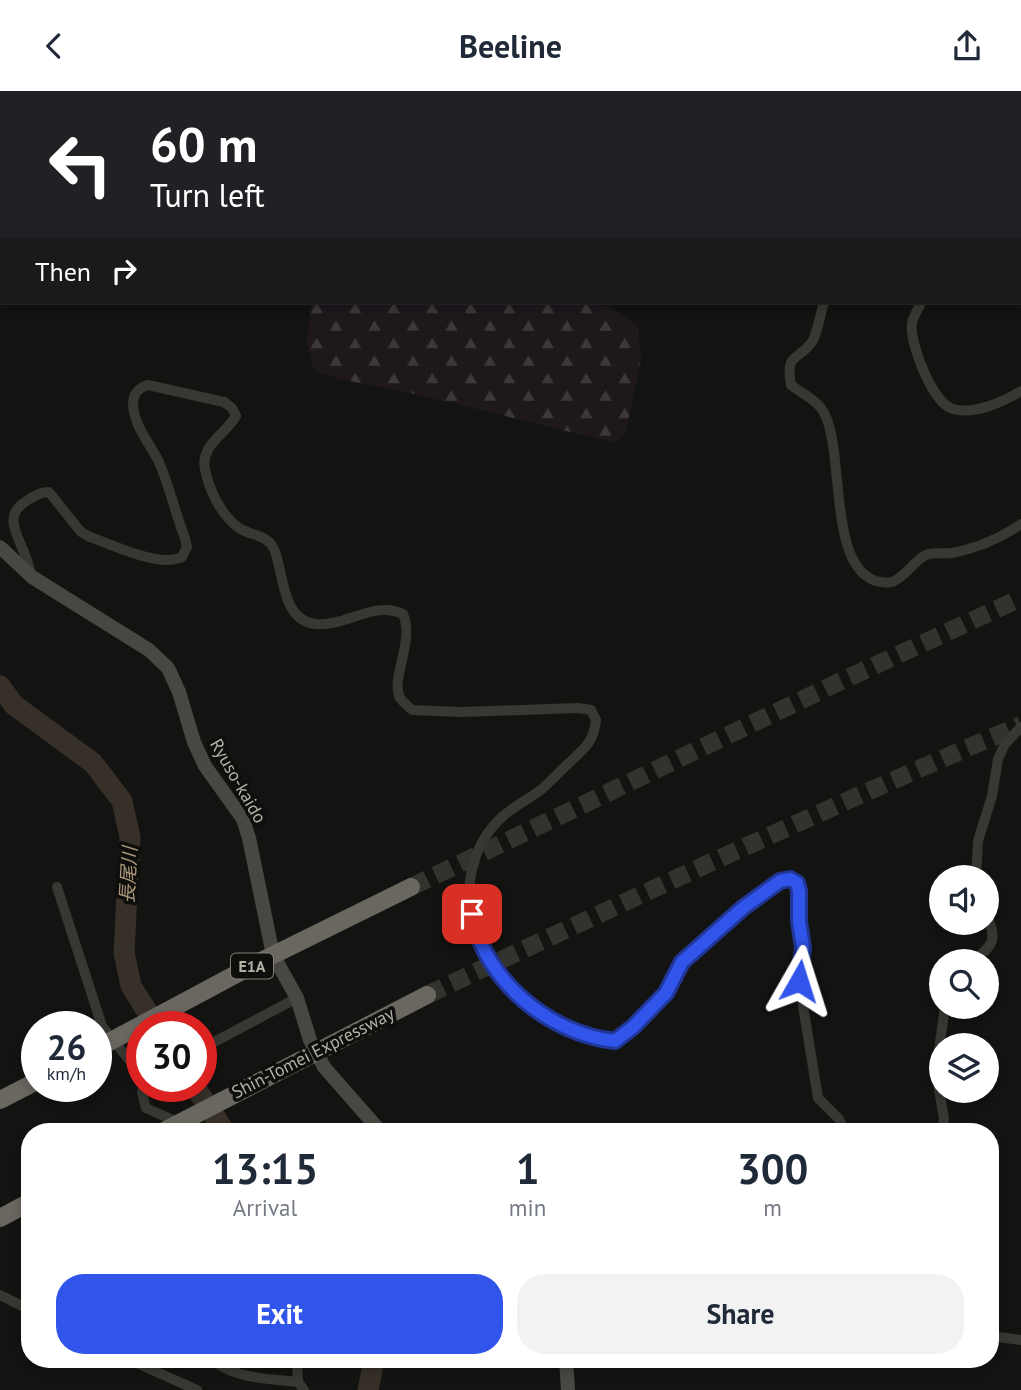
<!DOCTYPE html>
<meta charset="utf-8">
<style>
body{margin:0;font-family:"PT Sans","Noto Sans JP",sans-serif;background:#f2f2f3;color:#1f2937;height:100vh;display:flex;flex-direction:column;font-size:26px;white-space:nowrap}
*{box-sizing:border-box;margin:0}
p{font-size:23px;color:#747a83}
.icon{flex:none;width:38px;height:38px;fill:none;stroke:currentColor;stroke-width:2;stroke-linecap:round;stroke-linejoin:round}
.map{position:relative;flex:1;overflow:hidden}
.panel{position:absolute;left:21px;top:1032px;width:978px;height:245px;display:flex;flex-direction:column;background:#fff;border-radius:28px;box-shadow:0 4px 10px #0003}
.panel>*{flex:none}
.banner{position:absolute;left:0px;top:0px;width:1022px;height:214px;box-shadow:0 4px 10px #0003;background:#202124;color:#fff;overflow:hidden}
.buttons{position:absolute;left:929px;top:774px;display:grid;gap:14px}
.buttons a{display:grid;place-items:center;width:70px;height:70px;border-radius:50%;background:#fff;box-shadow:0 4px 10px #0003;font-size:35px}
.speed{position:absolute;left:21px;top:920px;display:flex;gap:14px;font-size:35px;font-weight:700;text-align:center}
.speed>*{display:grid;place-content:center;width:91px;height:91px;border-radius:50%;background:#fff;box-shadow:0 4px 10px #0003;line-height:1}
.speed small{font-size:18px;font-weight:400}
.speed .limit{border:10px solid #d22;background:#fff;color:#111}
.pin{position:absolute;display:grid;place-items:center;width:60px;height:60px;color:#fff;margin:-30px;border-radius:14px;box-shadow:0 4px 10px #0006}
.me{position:absolute;width:77px;margin:-38px;rotate:6deg;stroke-linejoin:round;filter:drop-shadow(0 0 5px #0008)}
.turn{display:flex;align-items:center;gap:24px;height:147px;padding:0 35px;font-size:32px}
.turn .icon{width:91px;height:91px;stroke-width:2.5}
.turn b{display:block;font-size:49px;line-height:60px}
.then{display:flex;align-items:center;height:66px;padding:0 35px;background:#0003;gap:14px;font-size:26px}
.eta{display:flex;justify-content:space-evenly;align-items:center;height:119px;text-align:center}
.eta b{font-size:42px;font-weight:800;line-height:49px}
.button{display:flex;gap:14px;margin-top:auto;padding:14px 35px}
.button a{flex:1;height:80px;border-radius:28px;background:#3154eb;color:#fff;font-size:28px;font-weight:800;line-height:80px;text-align:center}
.button a+a{background:#f2f2f3;color:#1f2937}
header{display:flex;justify-content:space-between;align-items:center;height:91px;padding:0 35px;background:#fff;font-size:32px;font-weight:800}
.map>svg:first-child{display:block}
</style>
<header><svg class="icon" aria-label="back" viewBox="0 0 24 24"><path d="M15 5l-7 7 7 7"/></svg>Beeline<svg class="icon" aria-label="share" viewBox="0 0 24 24"><path d="M12 15V3M7 8l5-5 5 5M5 13v7h14v-7"/></svg></header>
<div class="map">
<svg width="1021" height="1299" viewBox="0 0 1021 1299">
<defs>
<pattern id="forest-firs" width="22" height="20" patternUnits="userSpaceOnUse" patternTransform="scale(1.75)"><rect width="22" height="20" fill="#1e181c"/><path d="M5 1l3.5 6h-7zM16 11l3.5 6h-7z" fill="#3c373a"/></pattern>
</defs>
<rect width="100%" height="100%" fill="#131311"/>
<!-- forest -->
<g fill="url(#forest-firs)">
<path d="M224 0H406L407 2H223Z"/>
<path d="M311 212H595L612 218 638 235 641 268 626 341 615 352 411 302 339 288 314 279 307 252Z"/>
</g>
<g fill="none" stroke-linecap="round" stroke-linejoin="round">
<!-- river -->
<g stroke="#363028" stroke-width="21">
<path d="M0 595 14 614 93 672 122 710 130 746 124 862 131 895 157 936"/>
<path d="M195 996 225 1041"/>
<path d="M368 1299 374 1269"/>
</g>
<!-- highway-tunnel -->
<g stroke="#33332e" stroke-width="18" stroke-dasharray="18 9" stroke-linecap="butt">
<path d="M411 796 837 592 1021 507"/>
<path d="M427 904C624 811 821 719 1021 634"/>
</g>
<!-- street -->
<g stroke="#383833" stroke-width="10">
<path d="M0 15 2 16"/>
<path d="M824 212C820 223 818 241 812 251 797 271 785 262 791 294 800 301 814 308 821 317 847 351 825 474 876 490 880 491 888 492 892 491 906 486 913 470 926 464 933 461 944 463 952 462 977 457 1001 447 1021 433"/>
<path d="M921 212C918 218 913 226 912 232 909 252 933 313 953 318 974 324 1003 311 1021 300"/>
<path d="M31 486C30 478 28 471 25 464 17 442 2 424 28 409 35 405 40 401 49 401L81 441 90 446C114 454 159 477 182 466L187 456 185 447C175 422 169 393 158 369 149 352 134 334 133 314 133 303 138 297 148 294L224 311 232 317 236 325C226 343 200 354 205 378 209 399 221 424 239 437 251 445 267 443 274 458 284 481 281 529 315 533 346 536 374 509 403 523 415 551 390 587 400 607 403 611 409 616 412 619L462 621 578 617 591 619 596 629C593 653 585 656 569 672 560 680 551 690 542 698 529 708 514 715 502 726 472 753 461 801 475 839 480 852 489 865 496 877 518 917 570 945 615 950L633 936 665 902 682 871 744 816 780 790 790 788 797 792 799 800V829L803 857 799 890 818 1007 839 1028 845 1041"/>
<path d="M976 786 978 750 992 705 998 668 1005 653 1021 636"/>
<path d="M57 796 102 935 142 985"/>
<path d="M973 870C994 854 997 849 987 824"/>
<path d="M201 958 297 907"/>
<path d="M143 996 142 1002 146 1017 175 1030 177 1034"/>
<path d="M942 1041 944 1028 936 981 945 915"/>
<path d="M0 1204 30 1219"/>
<path d="M990 1245 1021 1249"/>
<path d="M130 1269 197 1299"/>
<path d="M215 1269 216 1272C239 1288 272 1288 298 1291L304 1299"/>
<path d="M297 1269 298 1291"/>
</g>
<!-- secondary -->
<g stroke="#484741" stroke-width="14">
<path d="M71 2 72 0"/>
<path d="M0 191 2 185"/>
<path d="M0 456 32 486 149 559 168 577 179 601 194 651 205 675 243 728 249 747 273 864 297 907 310 949 324 976 381 1041"/>
<path d="M566 1269 568 1299"/>
</g>
<!-- highway -->
<g stroke="#69675f" stroke-width="18">
<path d="M0 1009 37 990"/>
<path d="M0 1127 30 1111"/>
</g>
<!-- highway-bridge -->
<g stroke="#69675f" stroke-width="18">
<path d="M96 958 257 872 411 796"/>
<path d="M162 1041 427 904"/>
</g>
</g>
<g fill="none" stroke-linecap="round" stroke-linejoin="round">
<defs>
<path id="route" d="M472 823C484 889 549 943 615 950L633 936 666 902 682 871 744 816 780 790 790 788 797 792 799 800V830L803 857 799 890"/>
</defs>
<!-- route casing -->
<use href="#route" stroke="#203799" stroke-width="18"/>
<!-- route -->
<use href="#route" stroke="#3154eb" stroke-width="12"/>
</g>
<g text-anchor="middle" stroke-width="7" stroke-linejoin="round" paint-order="stroke">
<!-- shield labels -->
<rect fill="#0e0e0d" stroke="#828076" stroke-width="2" x="231" y="862.5" width="42" height="25" rx="5"/>
<g font-size="16" font-weight="bold" fill="#b3b1a3">
<text x="252" y="881">E1A</text>
</g>
<!-- street labels -->
<g font-size="18" fill="#b3b1a3" stroke="#0e0e0d">
<text transform="translate(238 690) rotate(60)" y="6">Ryuso-kaido</text>
<text transform="translate(313 962) rotate(-27)" y="6">Shin-Tomei Expressway</text>
</g>
<!-- water labels -->
<g font-size="19" font-style="italic" fill="#ae9a7b" stroke="#0e0e0d">
<text transform="translate(128 784) rotate(-87)" y="7">長尾川</text>
</g>
</g>
</svg>
<div class="buttons">
<a><svg class="icon" aria-label="sound" viewBox="0 0 24 24"><path d="M4 9h4l5-4v14l-5-4H4zM17 9q2 3 0 6"/></svg></a>
<a><svg class="icon" aria-label="search" viewBox="0 0 24 24"><circle cx="10" cy="10" r="6"/><path d="M15 15l6 6"/></svg></a>
<a><svg class="icon" aria-label="layers" viewBox="0 0 24 24"><path d="M12 4l9 5-9 5-9-5zM3 14l9 5 9-5"/></svg></a>
</div>
<div class="speed"><div>26<small>km/h</small></div><div class="limit">30</div></div>
<div class="pin" style="left:472px;top:823px;background:#d93025"><svg class="icon" aria-label="arrive" viewBox="0 0 24 24"><path d="M6 21V4h12l-3 4 3 4H6"/></svg></div>
<svg class="me" style="left:799px;top:890px" viewBox="-20 -20 40 40"><path d="M0-17L14 15 0 8-14 15z" fill="#3154eb" stroke="#fff" stroke-width="4"/></svg>
<div class="banner">
<div class="turn"><svg class="icon" aria-label="left" viewBox="0 0 24 24"><path d="M17 20v-9H6M10 6l-5 5 5 5"/></svg><div><b>60 m</b>Turn left</div></div>
<div class="then">Then<svg class="icon" aria-label="right" viewBox="0 0 24 24"><path d="M7 20v-9h11M14 6l5 5-5 5"/></svg></div>
</div>
<section class="panel">
<div class="eta">
<div><b>13:15</b><p>Arrival</p></div>
<div><b>1</b><p>min</p></div>
<div><b>300</b><p>m</p></div>
</div>
<div class="button"><a>Exit</a><a>Share</a></div>
</section>
</div>
